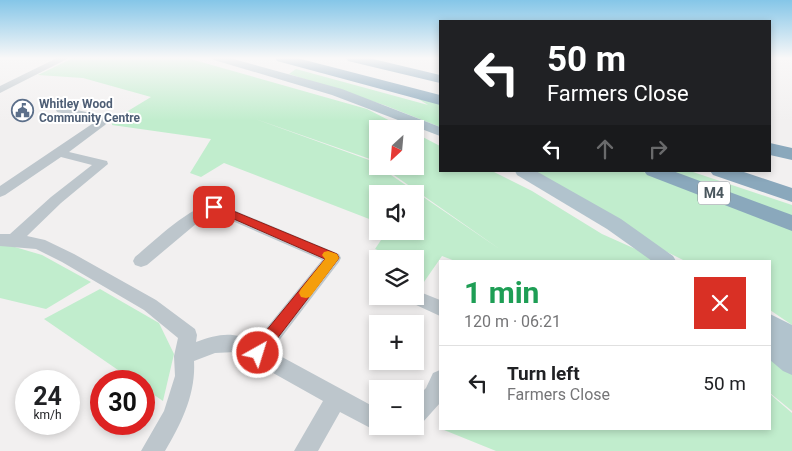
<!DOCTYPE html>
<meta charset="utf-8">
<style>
body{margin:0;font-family:Roboto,sans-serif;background:#f2f2f2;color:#202124;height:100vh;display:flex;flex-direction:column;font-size:19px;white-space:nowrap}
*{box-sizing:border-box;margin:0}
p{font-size:16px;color:#757577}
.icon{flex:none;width:28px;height:28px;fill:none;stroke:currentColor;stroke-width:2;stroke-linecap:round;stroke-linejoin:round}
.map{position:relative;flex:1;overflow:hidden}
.drawer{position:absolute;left:439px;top:260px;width:332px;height:170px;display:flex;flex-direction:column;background:#fff;border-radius:0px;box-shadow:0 2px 8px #0003}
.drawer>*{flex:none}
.hud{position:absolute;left:439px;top:20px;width:332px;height:152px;border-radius:0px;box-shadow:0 2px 8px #0003;background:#202124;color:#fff;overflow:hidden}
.needle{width:32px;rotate:206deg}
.fabs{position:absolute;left:369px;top:120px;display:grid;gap:10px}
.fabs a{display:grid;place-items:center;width:55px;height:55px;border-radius:0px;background:#fff;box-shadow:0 2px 8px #0003;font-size:25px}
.speed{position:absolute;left:15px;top:370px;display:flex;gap:10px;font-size:25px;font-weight:700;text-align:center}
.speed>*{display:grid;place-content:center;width:65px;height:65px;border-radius:50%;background:#fff;box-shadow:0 2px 8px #0003;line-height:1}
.speed small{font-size:12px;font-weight:400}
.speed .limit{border:8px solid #d22;background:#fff;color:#111}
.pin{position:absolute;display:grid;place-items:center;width:42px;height:42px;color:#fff;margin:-21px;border-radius:10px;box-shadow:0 2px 8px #0006}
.me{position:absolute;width:55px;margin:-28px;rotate:39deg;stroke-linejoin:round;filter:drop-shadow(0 0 4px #0008)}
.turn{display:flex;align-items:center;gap:18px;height:105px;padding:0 25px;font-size:22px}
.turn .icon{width:65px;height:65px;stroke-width:2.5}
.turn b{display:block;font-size:35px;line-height:42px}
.lanes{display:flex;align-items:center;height:48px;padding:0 25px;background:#0003;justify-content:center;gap:25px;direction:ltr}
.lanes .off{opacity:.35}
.round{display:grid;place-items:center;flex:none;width:52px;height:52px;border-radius:0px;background:#f2f2f2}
.overview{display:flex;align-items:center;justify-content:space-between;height:85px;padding:0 25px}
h1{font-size:30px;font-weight:700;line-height:38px;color:#1e9e55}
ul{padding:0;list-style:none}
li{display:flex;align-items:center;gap:15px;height:75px;padding:0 25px;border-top:1px solid #e0e0e0}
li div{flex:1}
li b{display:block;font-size:19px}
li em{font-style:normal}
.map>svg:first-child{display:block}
</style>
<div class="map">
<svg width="792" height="451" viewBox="0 0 792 451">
<rect width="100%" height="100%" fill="#f2f0f0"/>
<!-- green -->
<g fill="#c1edcd">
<path d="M73 58H187L367 109 406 129H378L377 164 370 159 244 115 369 160 501 250 381 166H415V133L440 146V171H492L532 191 602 234 640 251 655 261H455L442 256 417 292 415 291V259H401L375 249 387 231H415V194H378L377 222 224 163 201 177 190 173 211 139 112 125 113 120 151 97 83 78 38 75Z"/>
<path d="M296 69 428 105 412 95 440 104V127L384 105 289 74Z"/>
<path d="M535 171H641L792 228V325L770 310V261H685L665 251Z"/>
<path d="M668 171H690L792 205V218Z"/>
<path d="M8 245 42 255 91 282 46 309 0 298V246Z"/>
<path d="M100 289 159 323 174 354 163 401 144 388V381H134L44 319Z"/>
<path d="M770 350 792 369V411L770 393Z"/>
<path d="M770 394 792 413V451H496L444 430 770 429Z"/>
</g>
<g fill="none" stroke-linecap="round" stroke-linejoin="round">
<!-- minor -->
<g fill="#bdc6cc" fill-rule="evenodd">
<path d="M57 58H69L0 93V86Z"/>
<path d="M61 107 102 115 107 123 105 125 69 152 107 161 108 164 61 203 27 236 45 240 74 254 156 300 195 329 197 335 196 342C218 334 233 331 255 342L322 260 214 213 203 218 147 265 141 267 135 265 133 261 135 257C152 243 198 198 219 204L339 254 341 258 339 262 271 351 378 409V426H387L386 429 378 432 340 412 318 451H294L323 401 236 352 215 353 194 361C196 394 181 424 165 451H141L164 411 175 376 174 356 178 338 144 310 62 262 36 249 0 246V234H10L51 197 92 165 61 157 5 195 0 197V186L95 122 94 120 57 112 56 110 57 108Z"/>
<path d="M420 292 440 300V316L414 304 411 299 415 296V293Z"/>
<path d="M440 370V403L423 422 415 425V399L426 388 433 373Z"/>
</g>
<!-- major -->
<g fill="#b1c3cd" fill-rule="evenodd">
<path d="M212 58H230L342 89 440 127V136L332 95 214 60Z"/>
<path d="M515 171H536L621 219 673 256 676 261H652L607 229 517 175Z"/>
<path d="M770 314 792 325V375L783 371 770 360Z"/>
</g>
<!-- highway -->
<g fill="#8aa8bc" fill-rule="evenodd">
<path d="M275 58H297L440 95V105L277 61Z"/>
<path d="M346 58H369L440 75V83L348 61Z"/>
<path d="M770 143 792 148V160L770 155Z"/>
<path d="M644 171H673L792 215V231L647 175Z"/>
<path d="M710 171H741L792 188V202L713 175Z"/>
</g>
</g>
<!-- sky -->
<linearGradient id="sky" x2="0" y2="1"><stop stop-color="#85c6e8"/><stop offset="0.48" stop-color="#f9f8f8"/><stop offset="1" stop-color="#f9f8f8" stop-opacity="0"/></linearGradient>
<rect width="792" height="121" fill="url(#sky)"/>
<!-- route -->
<path fill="#d93025" stroke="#8d1f18" d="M214 203 337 254 339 258 263 357 258 359 252 357 250 353 252 348 325 259 211 209 209 207Z"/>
<!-- slow -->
<path fill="#f59e0b" d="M328 251 337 254 339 258 337 261 310 297 306 298 301 297 299 293 301 289 325 259 322 255 324 252Z"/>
<!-- icons -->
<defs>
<symbol id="civic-ring" viewBox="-11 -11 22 22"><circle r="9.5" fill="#fff" stroke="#5c6f8a" stroke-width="1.5"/><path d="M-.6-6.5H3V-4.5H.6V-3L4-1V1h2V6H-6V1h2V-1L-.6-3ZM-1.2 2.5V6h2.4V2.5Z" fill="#5c6f8a"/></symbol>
</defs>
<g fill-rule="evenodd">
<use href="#civic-ring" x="10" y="98" width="25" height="25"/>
</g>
<g text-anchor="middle" stroke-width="4" stroke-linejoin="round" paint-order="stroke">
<!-- far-service labels -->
<g font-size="12" font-weight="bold" fill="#4e5e75" stroke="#fff" text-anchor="start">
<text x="39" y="108">Whitley Wood<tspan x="39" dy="14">Community Centre</tspan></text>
</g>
<!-- shield labels -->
<rect fill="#fff" stroke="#80898e" stroke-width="1" x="698" y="181.5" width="32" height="23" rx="4"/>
<g font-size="14" font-weight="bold" fill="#49565d">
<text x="714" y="198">M4</text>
</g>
</g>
</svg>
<div class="fabs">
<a><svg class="needle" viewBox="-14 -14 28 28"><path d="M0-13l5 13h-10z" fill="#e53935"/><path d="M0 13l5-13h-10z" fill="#757577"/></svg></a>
<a><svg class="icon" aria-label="sound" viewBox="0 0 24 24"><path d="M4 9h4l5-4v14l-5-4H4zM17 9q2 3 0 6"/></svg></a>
<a><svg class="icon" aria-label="layers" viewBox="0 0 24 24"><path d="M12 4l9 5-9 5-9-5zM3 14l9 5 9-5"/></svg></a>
<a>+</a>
<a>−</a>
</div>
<div class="speed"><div>24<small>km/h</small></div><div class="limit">30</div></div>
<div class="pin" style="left:214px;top:207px;background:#d93025"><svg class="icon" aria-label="arrive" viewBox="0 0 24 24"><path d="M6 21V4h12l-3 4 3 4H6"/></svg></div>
<svg class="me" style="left:258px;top:353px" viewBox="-20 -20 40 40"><circle r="17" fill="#d93025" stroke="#fff" stroke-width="3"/><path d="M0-11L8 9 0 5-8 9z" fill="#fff"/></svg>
<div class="hud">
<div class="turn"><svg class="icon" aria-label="left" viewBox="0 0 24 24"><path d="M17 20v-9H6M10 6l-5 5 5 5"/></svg><div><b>50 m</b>Farmers Close</div></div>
<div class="lanes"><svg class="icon" aria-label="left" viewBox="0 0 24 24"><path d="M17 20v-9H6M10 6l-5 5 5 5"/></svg><svg class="icon off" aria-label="ahead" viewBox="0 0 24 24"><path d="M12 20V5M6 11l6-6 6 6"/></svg><svg class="icon off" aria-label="right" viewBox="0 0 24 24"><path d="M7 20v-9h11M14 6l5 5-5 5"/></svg></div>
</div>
<section class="drawer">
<div class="overview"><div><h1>1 min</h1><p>120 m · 06:21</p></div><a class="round" style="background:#d93025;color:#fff"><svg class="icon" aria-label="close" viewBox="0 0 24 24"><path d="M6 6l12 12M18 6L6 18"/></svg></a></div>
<ul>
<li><svg class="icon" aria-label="left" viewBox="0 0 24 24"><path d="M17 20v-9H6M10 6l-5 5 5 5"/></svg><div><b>Turn left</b><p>Farmers Close</p></div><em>50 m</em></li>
</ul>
</section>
</div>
